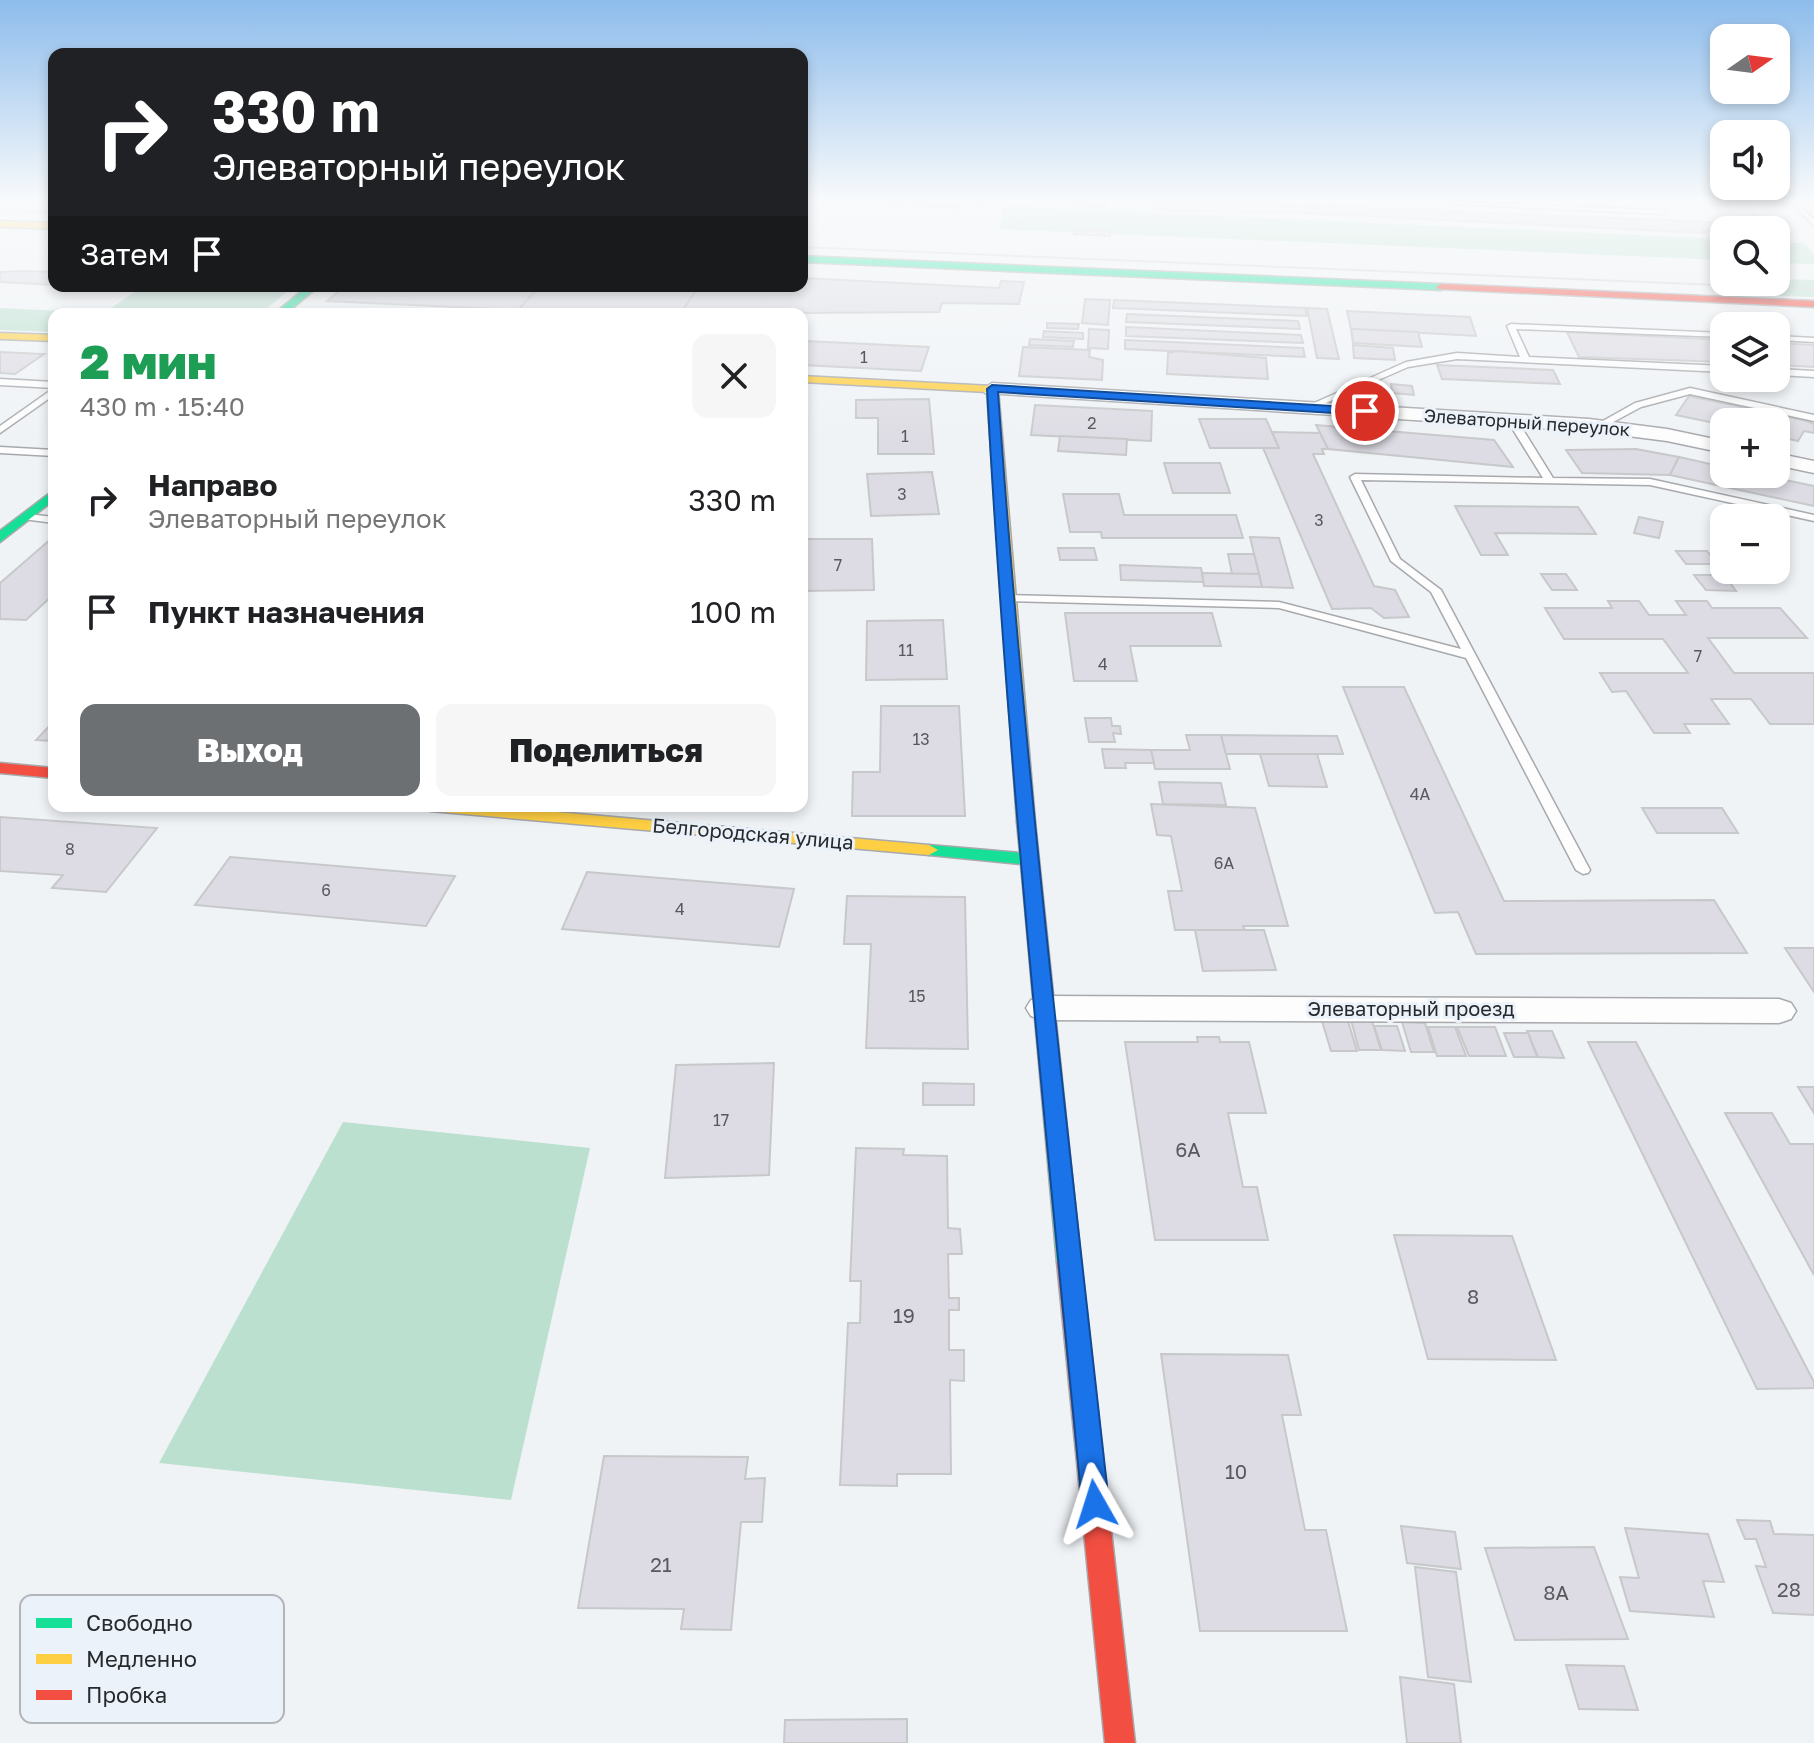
<!DOCTYPE html>
<html lang="ru">
<meta charset="utf-8">
<style>
body{margin:0;font-family:"Golos Text",sans-serif;background:#f6f6f6;color:#202124;height:100vh;display:flex;flex-direction:column;font-size:30px;white-space:nowrap}
*{box-sizing:border-box;margin:0}
p{font-size:26px;color:#757577}
.icon{flex:none;width:44px;height:44px;fill:none;stroke:currentColor;stroke-width:2;stroke-linecap:round;stroke-linejoin:round}
.map{position:relative;flex:1;overflow:hidden}
.details{position:absolute;left:48px;top:308px;width:760px;height:504px;display:flex;flex-direction:column;background:#fff;border-radius:16px;box-shadow:0 4px 12px #0003}
.details>*{flex:none}
.guide{position:absolute;left:48px;top:48px;width:760px;height:244px;border-radius:16px;box-shadow:0 4px 12px #0003;background:#202124;color:#fff;overflow:hidden}
.needle{width:52px;rotate:76deg}
.tools{position:absolute;left:1710px;top:24px;display:grid;gap:16px}
.tools a{display:grid;place-items:center;width:80px;height:80px;border-radius:16px;background:#fff;box-shadow:0 4px 12px #0003;font-size:40px}
.pin{position:absolute;display:grid;place-items:center;width:68px;height:68px;color:#fff;margin:-34px;border:4px solid #fff;border-radius:50%;box-shadow:0 2px 8px #0007}
.me{position:absolute;width:88px;margin:-44px;rotate:354deg;stroke-linejoin:round;filter:drop-shadow(0 0 6px #0008)}
.turn{display:flex;align-items:center;gap:28px;height:168px;padding:0 32px;font-size:36px}
.turn .icon{width:104px;height:104px;stroke-width:2.5}
.turn b{display:block;font-size:56px;line-height:68px}
.then{display:flex;align-items:center;height:76px;padding:0 32px;background:#0003;gap:16px;font-size:30px}
.round{display:grid;place-items:center;flex:none;width:84px;height:84px;border-radius:16px;background:#f6f6f6}
.head{display:flex;align-items:center;justify-content:space-between;height:136px;padding:0 32px}
h1{font-size:48px;font-weight:800;line-height:60px;color:#1e9e55}
.button{display:flex;gap:16px;margin-top:auto;padding:16px 32px}
.button a{flex:1;height:92px;border-radius:16px;background:#6d7073;color:#fff;font-size:32px;font-weight:800;line-height:92px;text-align:center}
.button a+a{background:#f6f6f6;color:#202124}
ul{padding:0;list-style:none}
li{display:flex;align-items:center;gap:24px;height:112px;padding:0 32px}
li div{flex:1}
li b{display:block;font-size:30px}
li em{font-style:normal}
.map>svg:first-child{display:block}
</style>
<div class="map">
<svg width="1814" height="1743" viewBox="0 0 1814 1743">
<rect width="100%" height="100%" fill="#f0f3f6"/>
<!-- green -->
<g fill="#bce0d0">
<path d="M1004 206 1724 239V260L1000 229Z"/>
<path d="M1776 242 1804 243 1814 254V264L1776 263Z"/>
<path d="M1776 279 1814 280V297L1773 296 1762 282H1776Z"/>
<path d="M143 286H294L260 314H54V332L0 330V308L104 313Z"/>
<path d="M343 1122 590 1148 511 1500 159 1463Z"/>
</g>
<!-- building -->
<g fill="#dddce4" stroke="#c7c8ca" stroke-width="2">
<path d="M856 199H990L988 206 957 205 956 208 854 202Z"/>
<path d="M1060 199H1106L1105 207 1059 205Z"/>
<path d="M1150 199 1735 223 1719 214 1707 199H1744L1748 203H1742L1772 230H1724V233L1703 230 1706 233 1283 212 1175 211 1153 209 1154 201Z"/>
<path d="M1075 230 1110 231V236L1074 234Z"/>
<path d="M20 271 54 272V285L0 282V272Z"/>
<path d="M802 278 999 288 1001 281 1024 282 1019 304 942 303 939 312 680 314 699 286H802Z"/>
<path d="M345 286H540L518 310 327 301Z"/>
<path d="M540 286H699L680 314 518 310Z"/>
<path d="M1085 299 1110 300 1108 325 1082 323Z"/>
<path d="M1114 300 1305 308 1307 316 1113 308Z"/>
<path d="M1307 308 1327 309 1339 359 1317 358Z"/>
<path d="M1347 311 1470 317 1476 336 1351 329Z"/>
<path d="M1127 314 1298 321 1300 329 1126 322Z"/>
<path d="M1047 323 1079 324 1078 329 1047 328Z"/>
<path d="M1126 327 1301 335 1303 343 1126 336Z"/>
<path d="M1089 329 1109 330 1108 349 1088 348Z"/>
<path d="M1351 329 1418 332 1422 347 1353 343Z"/>
<path d="M1044 331 1083 333V339L1043 337Z"/>
<path d="M1567 332 1724 340V362L1579 357Z"/>
<path d="M1030 339 1074 341 1073 347 1029 345Z"/>
<path d="M1125 340 1303 348 1305 357 1125 349Z"/>
<path d="M806 341 929 347 921 371 802 365V350Z"/>
<path d="M1776 343 1814 345V367L1776 365Z"/>
<path d="M1353 345 1393 348 1395 360 1354 358Z"/>
<path d="M1023 347 1090 350 1089 357 1103 360 1102 380 1019 376Z"/>
<path d="M1177 351 1266 358 1268 379 1167 374 1168 353Z"/>
<path d="M0 352 44 354 15 374 0 373Z"/>
<path d="M1437 365 1553 370 1560 384 1442 379Z"/>
<path d="M1391 384 1412 386 1414 395 1392 393Z"/>
<path d="M1689 396 1807 421 1814 424V433L1804 431 1798 441 1776 436V422H1724V425L1676 415Z"/>
<path d="M929 399 934 454H878V418H856V400Z"/>
<path d="M1035 405 1152 411 1151 441 1031 435Z"/>
<path d="M1199 419H1266L1279 448H1210Z"/>
<path d="M1316 425 1494 440 1513 467 1328 449Z"/>
<path d="M1272 432 1320 433 1328 449H1322L1324 454H1313L1374 586 1395 590 1409 617 1384 618 1371 608 1332 609 1263 448H1279Z"/>
<path d="M1060 436 1127 439 1126 455 1058 451Z"/>
<path d="M1636 449 1679 457 1670 475 1582 473 1566 450Z"/>
<path d="M1679 457 1724 467V474H1757L1814 486V506L1670 475Z"/>
<path d="M1164 463H1220L1230 493H1173Z"/>
<path d="M932 472 939 514 871 516 867 474Z"/>
<path d="M1063 494H1119L1124 515H1236L1243 538H1102L1101 532H1070Z"/>
<path d="M1455 506 1578 507 1596 534 1495 533 1508 555H1481Z"/>
<path d="M1639 517 1663 522 1659 538 1634 533Z"/>
<path d="M1250 537 1279 538 1293 588 1262 587Z"/>
<path d="M51 539 54 540V594L26 620 0 619V583Z"/>
<path d="M802 539H872L874 590 802 591Z"/>
<path d="M1058 548H1094L1097 560H1060Z"/>
<path d="M1676 551H1707L1717 564H1686Z"/>
<path d="M1228 554H1254L1259 574H1232Z"/>
<path d="M1120 565 1201 568 1204 582 1121 580Z"/>
<path d="M1202 573 1259 574 1262 587 1204 586Z"/>
<path d="M1541 574H1566L1577 590H1552Z"/>
<path d="M1694 575H1724L1736 591 1706 590Z"/>
<path d="M1608 601H1639L1649 615H1686L1676 601H1707L1712 608H1780L1807 638H1708L1734 673H1814V724H1770L1751 699H1711L1729 724H1684L1690 733H1654L1626 691 1612 692 1600 673H1688L1663 639H1564L1545 608H1612Z"/>
<path d="M1065 613H1212L1221 646H1130L1137 681H1074Z"/>
<path d="M943 620 947 679 866 680 867 621Z"/>
<path d="M1343 687H1404L1504 901 1714 900 1747 953 1476 954 1458 912 1435 913Z"/>
<path d="M881 706H959L965 816H852L853 772H880Z"/>
<path d="M1085 718H1111L1112 726H1120L1121 734 1113 733 1115 742H1089Z"/>
<path d="M54 721V741L36 740Z"/>
<path d="M1186 735H1221L1230 769H1155L1151 750H1190Z"/>
<path d="M1221 735 1337 736 1343 754H1226Z"/>
<path d="M1102 749 1151 750 1154 763H1125L1126 768H1105Z"/>
<path d="M1260 754H1317L1327 787 1269 786Z"/>
<path d="M1159 782 1221 783 1226 805 1163 804Z"/>
<path d="M1151 804 1255 808 1288 926H1243L1245 930H1175L1168 891H1182L1171 836 1157 835Z"/>
<path d="M1642 808H1722L1738 833H1657Z"/>
<path d="M0 817 157 828 106 892 52 888 63 875 0 871Z"/>
<path d="M230 857 455 876 426 926 195 905Z"/>
<path d="M587 872 794 889 779 947 562 929Z"/>
<path d="M847 896 965 897 968 1049 866 1048 871 944H844Z"/>
<path d="M1195 930H1264L1276 970 1203 971Z"/>
<path d="M1785 948H1814V992Z"/>
<path d="M1351 1020 1372 1021 1381 1050H1359Z"/>
<path d="M1322 1021H1348L1357 1051H1331Z"/>
<path d="M1402 1022 1425 1023 1434 1052H1411Z"/>
<path d="M1374 1026H1397L1405 1051 1382 1050Z"/>
<path d="M1428 1027H1455L1466 1056H1437Z"/>
<path d="M1457 1027H1495L1506 1056H1469Z"/>
<path d="M1527 1031H1552L1564 1058 1538 1057Z"/>
<path d="M1504 1033H1528L1537 1057H1514Z"/>
<path d="M1197 1037H1219L1220 1042H1249L1266 1113H1228L1243 1187H1257L1268 1240H1155L1125 1042H1198Z"/>
<path d="M1588 1042H1636L1814 1382V1388L1757 1389Z"/>
<path d="M774 1063 769 1175 665 1178 676 1065Z"/>
<path d="M923 1083 974 1084V1105H923Z"/>
<path d="M1798 1087H1814V1113Z"/>
<path d="M1725 1113H1772L1790 1144H1814V1275Z"/>
<path d="M856 1148 904 1149 903 1155 947 1156 948 1228 960 1229 962 1254H948L949 1298H959V1310H949V1350H964V1381L950 1380 951 1474H897V1486L840 1485 848 1323H860L861 1281H850Z"/>
<path d="M1394 1235 1512 1236 1556 1360 1428 1359Z"/>
<path d="M1161 1354 1288 1355 1301 1415H1282L1305 1530H1326L1347 1631H1200Z"/>
<path d="M604 1456 748 1457 745 1479 765 1478 762 1522H741L731 1630 681 1629 684 1609 578 1608Z"/>
<path d="M1737 1520 1770 1521 1774 1534 1814 1535V1615L1773 1613 1756 1566 1766 1567 1756 1539H1745Z"/>
<path d="M1401 1526 1455 1532 1461 1569 1407 1563Z"/>
<path d="M1625 1528 1708 1534 1724 1582 1703 1581 1714 1617 1630 1611 1620 1577 1639 1578Z"/>
<path d="M1594 1547 1628 1639 1515 1640 1485 1548Z"/>
<path d="M1415 1567 1456 1572 1471 1682 1428 1677Z"/>
<path d="M1566 1665 1624 1666 1638 1710 1579 1709Z"/>
<path d="M1400 1677 1454 1684 1461 1743H1407Z"/>
<path d="M907 1719V1743H784L785 1720Z"/>
</g>
<g fill="none" stroke-linecap="round" stroke-linejoin="round">
<defs>
<g id="lane">
<path d="M1384 199 1658 210 1653 199H1659L1666 212 1663 214 1387 201Z"/>
<path d="M1788 199H1794L1814 220V226Z"/>
<path d="M1511 324 1724 333V337L1516 329 1529 357 1724 366V372L1457 359 1408 367 1310 410 1303 408 1406 362 1457 353 1520 357 1507 326Z"/>
<path d="M1776 336 1814 338V342L1776 340Z"/>
<path d="M1776 369 1814 371V377L1776 375Z"/>
<path d="M0 379 54 382V388L0 385Z"/>
<path d="M54 388V395L0 433V426Z"/>
<path d="M1690 388 1814 415V421L1690 394 1641 407 1602 428 1594 426 1635 403Z"/>
<path d="M1512 417 1517 420 1553 478 1650 479 1814 515V521L1650 485 1361 480 1400 559 1441 590 1590 870 1588 873 1583 874 1576 870 1466 658 1279 608 1008 601 1002 598 1008 595 1279 602 1461 649 1431 592 1391 561 1350 477 1355 474 1543 478 1507 420Z"/>
<path d="M0 447 54 450V456L0 453Z"/>
<path d="M27 514 54 517V523L23 519V515Z"/>
</g>
<g id="street">
<path d="M992 383 1589 419 1667 429 1724 441V453L1667 441 1589 431 985 393 983 389Z"/>
<path d="M1776 453 1814 461V473L1776 465Z"/>
<path d="M1043 996 1779 999 1791 1003 1796 1011 1791 1019 1779 1023 1043 1020 1031 1016 1026 1008 1031 1000Z"/>
</g>
<g id="fast">
<path d="M802 256 1441 284 1446 287 1441 290 802 262Z"/>
<path d="M308 286H319L285 314H274Z"/>
<path d="M54 490V500L0 542V531Z"/>
<path d="M1026 817 1035 822 1081 1262 1077 1269 1069 1272 1061 1269 1057 1262 1021 864 929 855 920 850 929 845 1020 853 1017 822Z"/>
</g>
<g id="slow">
<path d="M0 221 54 223V229L0 227Z"/>
<path d="M0 333 54 335V341L0 339Z"/>
<path d="M802 376 992 386 998 389 1035 822 1032 826 1026 827 1017 822 987 392 802 382Z"/>
<path d="M421 806H489L929 845 938 850 929 855 430 811Z"/>
</g>
<g id="jam">
<path d="M1441 284 1814 301V307L1438 289 1436 287Z"/>
<path d="M0 763 54 768V778L0 773Z"/>
<path d="M1069 1252 1077 1255 1081 1262 1135 1743H1105L1057 1262 1061 1255Z"/>
</g>
</defs>
<!-- lane casing -->
<use href="#lane" stroke="#a7a9ac" stroke-width="3"/>
<!-- street casing -->
<use href="#street" stroke="#a7a9ac" stroke-width="3"/>
<!-- fast casing -->
<use href="#fast" stroke="#a7a9ac" stroke-width="3"/>
<!-- slow casing -->
<use href="#slow" stroke="#a7a9ac" stroke-width="3"/>
<!-- jam casing -->
<use href="#jam" stroke="#a7a9ac" stroke-width="3"/>
<!-- lane -->
<use href="#lane" fill="#fdfdfe" fill-rule="evenodd"/>
<!-- street -->
<use href="#street" fill="#fdfdfe" fill-rule="evenodd"/>
<!-- fast -->
<use href="#fast" fill="#16e098" fill-rule="evenodd"/>
<!-- slow -->
<use href="#slow" fill="#ffcf43" fill-rule="evenodd"/>
<!-- jam -->
<use href="#jam" fill="#f24e42" fill-rule="evenodd"/>
<!-- tram -->
<g stroke="#d1d3d4" stroke-width="2">
<path d="M0 210 54 213"/>
<path d="M802 247 1814 289"/>
</g>
</g>
<!-- sky -->
<linearGradient id="sky" x2="0" y2="1"><stop stop-color="#8dbcec"/><stop offset="0.45" stop-color="#f8fafb"/><stop offset="1" stop-color="#f8fafb" stop-opacity="0"/></linearGradient>
<rect width="1814" height="443" fill="url(#sky)"/>
<!-- route -->
<path fill="#1a73e8" stroke="#114b97" stroke-width="2" d="M992 385 1365 408 1371 411 1365 415 998 392C1024 764 1068 1134 1109 1504L1105 1513 1095 1517 1086 1513 1082 1504C1046 1133 1007 762 987 389Z"/>
<g text-anchor="middle" stroke-width="6" stroke-linejoin="round" paint-order="stroke">
<!-- number labels -->
<g font-size="16" fill="#58595e">
<text x="864" y="363">1</text>
<text x="1092" y="429">2</text>
<text x="905" y="442">1</text>
<text x="902" y="500">3</text>
<text x="1319" y="526">3</text>
<text x="838" y="571">7</text>
<text x="906" y="656">11</text>
<text x="1698" y="662">7</text>
<text x="1103" y="670">4</text>
<text x="921" y="745">13</text>
<text x="1420" y="800">4А</text>
<text x="70" y="855">8</text>
<text x="1224" y="869">6А</text>
<text x="326" y="896">6</text>
<text x="680" y="915">4</text>
<text x="917" y="1002">15</text>
<text x="721" y="1126">17</text>
</g>
<!-- far-street labels -->
<g font-size="18" fill="#272a2d" stroke="#ecf2fa">
<text transform="translate(1527 423) rotate(4)" y="6">Элеваторный переулок</text>
</g>
<!-- street labels -->
<g font-size="20" fill="#272a2d" stroke="#ecf2fa">
<text transform="translate(753 834) rotate(5)" y="7">Белгородская улица</text>
<text x="1411" y="1016">Элеваторный проезд</text>
</g>
<!-- near-number labels -->
<g font-size="20" fill="#58595e">
<text x="1188" y="1157">6А</text>
<text x="1473" y="1304">8</text>
<text x="904" y="1323">19</text>
<text x="1236" y="1479">10</text>
<text x="661" y="1572">21</text>
<text x="1789" y="1597">28</text>
<text x="1556" y="1600">8А</text>
</g>
</g>
<!-- legend -->
<rect x="20" y="1595" width="264" height="128" rx="12" fill="#ecf2fa" stroke="#b1b6bc" stroke-width="2"/>
<rect x="36" y="1618" width="36" height="10" fill="#16e098"/>
<rect x="36" y="1654" width="36" height="10" fill="#ffcf43"/>
<rect x="36" y="1690" width="36" height="10" fill="#f24e42"/>
<g font-size="22" fill="#272a2d">
<text x="86" y="1631">Свободно</text>
<text x="86" y="1667">Медленно</text>
<text x="86" y="1703">Пробка</text>
</g>
</svg>
<div class="tools">
<a><svg class="needle" viewBox="-14 -14 28 28"><path d="M0-13l5 13h-10z" fill="#e53935"/><path d="M0 13l5-13h-10z" fill="#757577"/></svg></a>
<a><svg class="icon" aria-label="sound" viewBox="0 0 24 24"><path d="M4 9h4l5-4v14l-5-4H4zM17 9q2 3 0 6"/></svg></a>
<a><svg class="icon" aria-label="search" viewBox="0 0 24 24"><circle cx="10" cy="10" r="6"/><path d="M15 15l6 6"/></svg></a>
<a><svg class="icon" aria-label="layers" viewBox="0 0 24 24"><path d="M12 4l9 5-9 5-9-5zM3 14l9 5 9-5"/></svg></a>
<a>+</a>
<a>−</a>
</div>
<div class="pin" style="left:1365px;top:411px;background:#d93025"><svg class="icon" aria-label="arrive" viewBox="0 0 24 24"><path d="M6 21V4h12l-3 4 3 4H6"/></svg></div>
<svg class="me" style="left:1095px;top:1504px" viewBox="-20 -20 40 40"><path d="M0-17L14 15 0 8-14 15z" fill="#1a73e8" stroke="#fff" stroke-width="4"/></svg>
<div class="guide">
<div class="turn"><svg class="icon" aria-label="right" viewBox="0 0 24 24"><path d="M7 20v-9h11M14 6l5 5-5 5"/></svg><div><b>330 m</b>Элеваторный переулок</div></div>
<div class="then">Затем<svg class="icon" aria-label="arrive" viewBox="0 0 24 24"><path d="M6 21V4h12l-3 4 3 4H6"/></svg></div>
</div>
<section class="details">
<div class="head"><div><h1>2 мин</h1><p>430 m · 15:40</p></div><a class="round"><svg class="icon" aria-label="close" viewBox="0 0 24 24"><path d="M6 6l12 12M18 6L6 18"/></svg></a></div>
<ul>
<li><svg class="icon" aria-label="right" viewBox="0 0 24 24"><path d="M7 20v-9h11M14 6l5 5-5 5"/></svg><div><b>Направо</b><p>Элеваторный переулок</p></div><em>330 m</em></li>
<li><svg class="icon" aria-label="arrive" viewBox="0 0 24 24"><path d="M6 21V4h12l-3 4 3 4H6"/></svg><div><b>Пункт назначения</b></div><em>100 m</em></li>
</ul>
<div class="button"><a>Выход</a><a>Поделиться</a></div>
</section>
</div>
